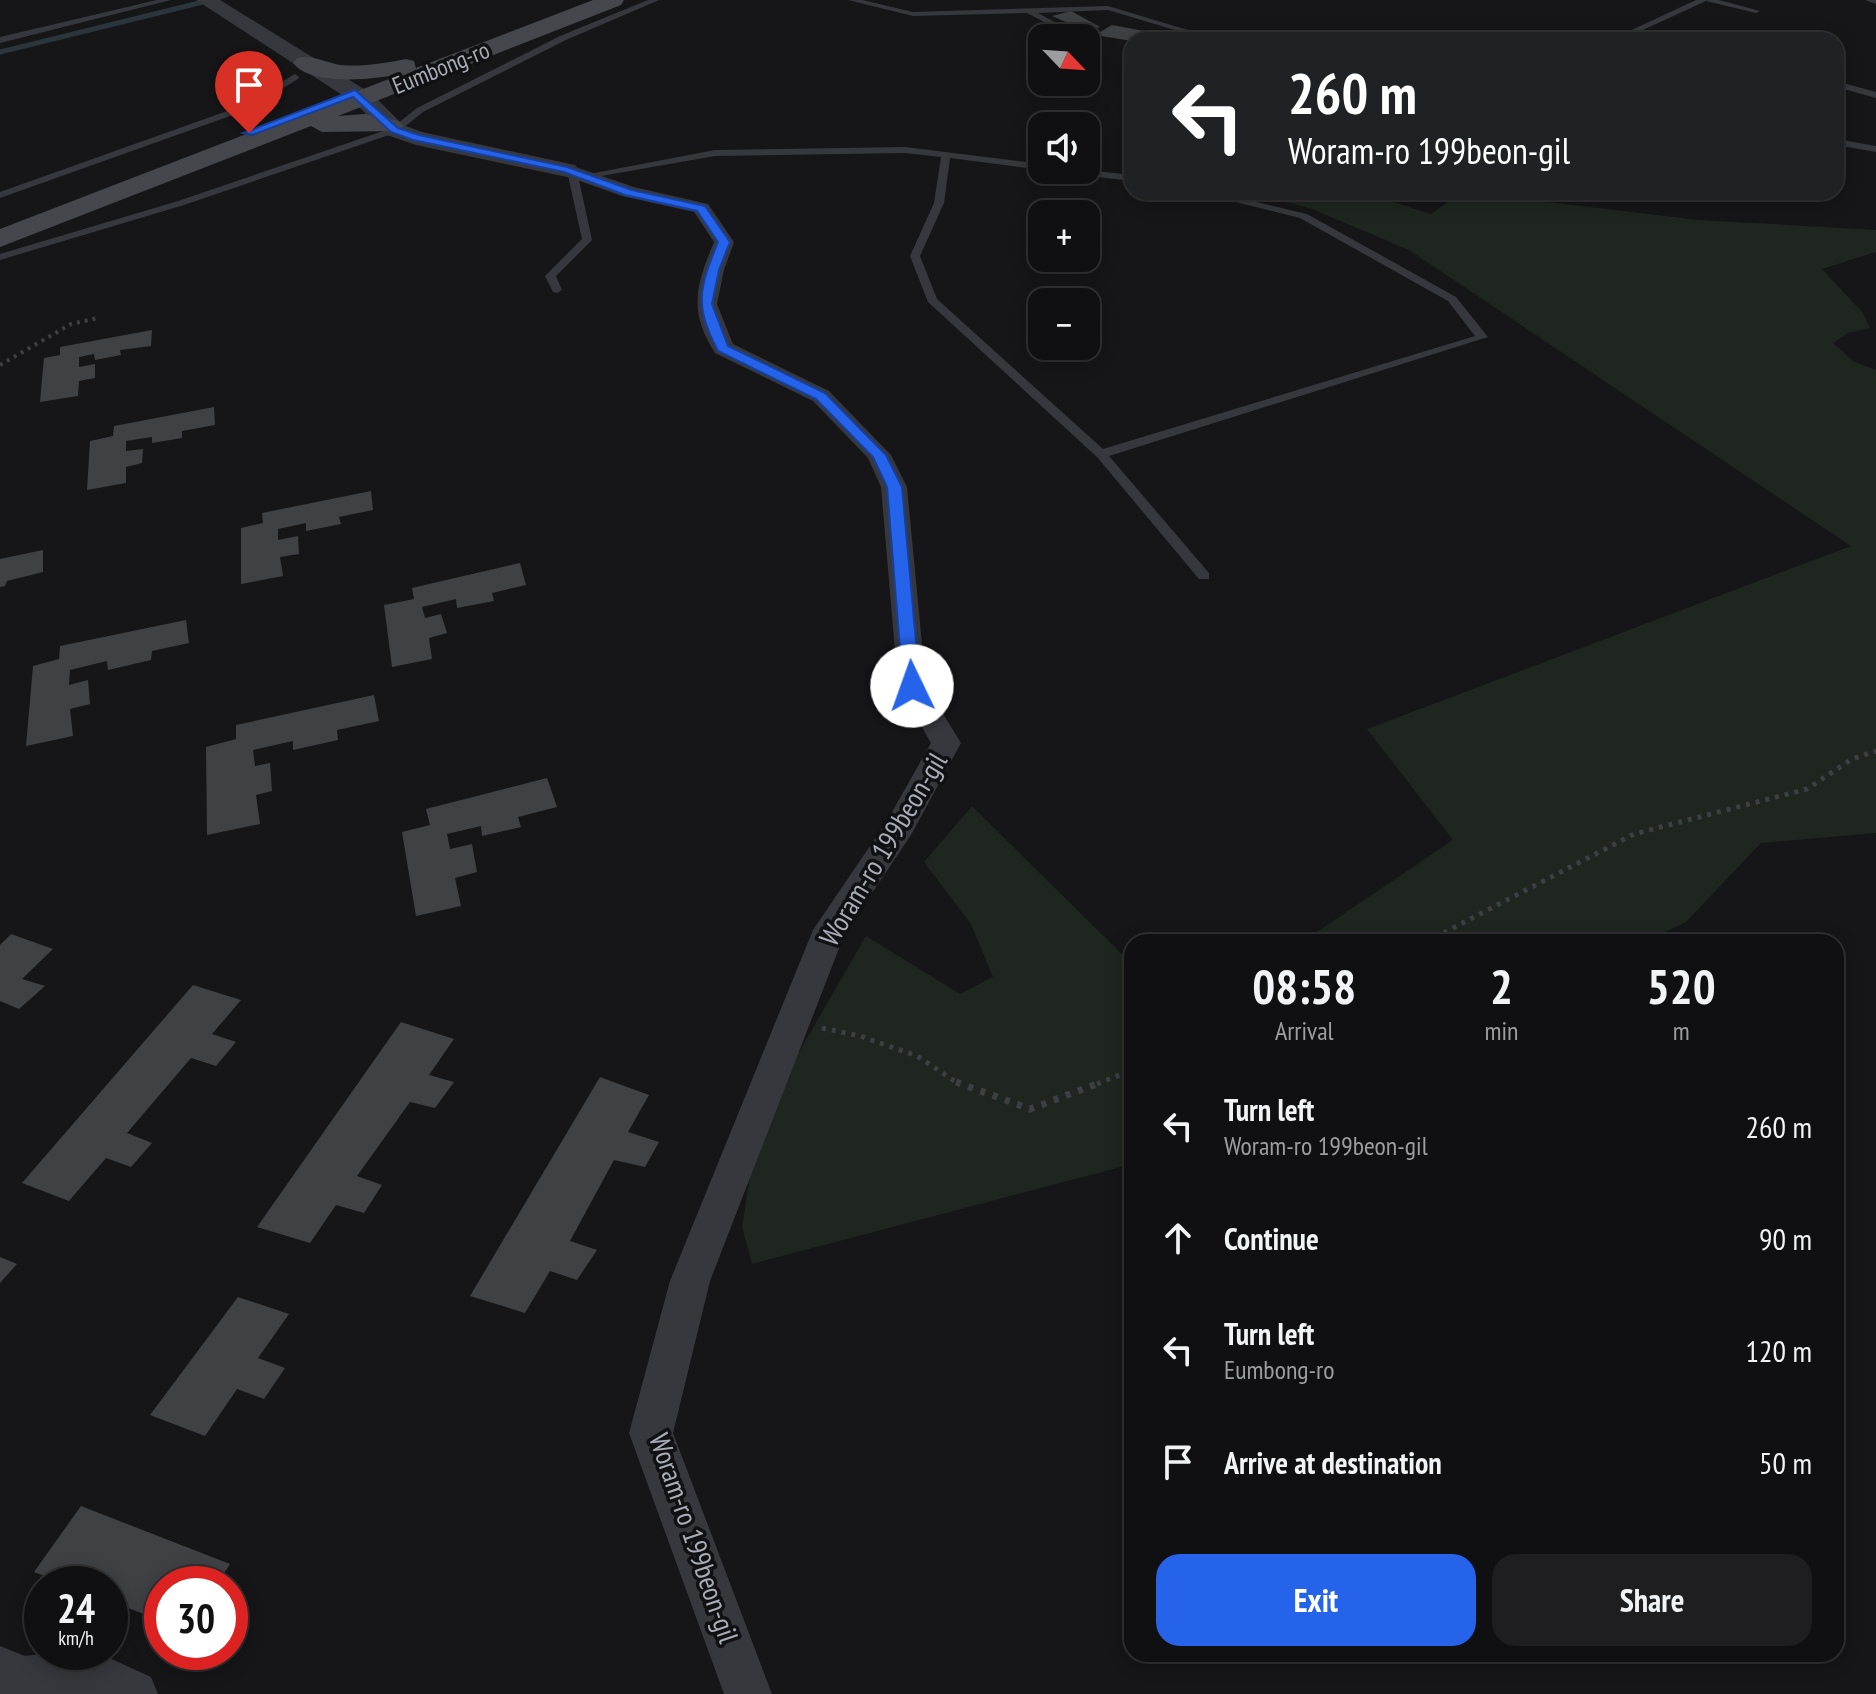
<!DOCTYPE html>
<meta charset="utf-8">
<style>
body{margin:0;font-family:"PT Sans Narrow",sans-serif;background:#1e1e20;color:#f1f3f6;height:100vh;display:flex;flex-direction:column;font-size:30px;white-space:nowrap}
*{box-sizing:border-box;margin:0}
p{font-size:26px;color:#9c9d9f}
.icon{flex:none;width:44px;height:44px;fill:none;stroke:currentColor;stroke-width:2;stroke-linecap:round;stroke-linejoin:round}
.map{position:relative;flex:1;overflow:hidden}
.drawer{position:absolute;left:1124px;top:934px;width:720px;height:728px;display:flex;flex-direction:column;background:#101012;border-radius:24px;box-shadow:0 4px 20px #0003,0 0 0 2px #303032}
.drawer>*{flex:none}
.guide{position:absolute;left:1124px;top:32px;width:720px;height:168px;border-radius:24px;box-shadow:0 4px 20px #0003,0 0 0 2px #303032;background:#202124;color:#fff;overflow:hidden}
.needle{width:52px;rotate:115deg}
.buttons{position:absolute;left:1028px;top:24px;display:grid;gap:16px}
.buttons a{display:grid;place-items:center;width:72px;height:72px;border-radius:16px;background:#101012;box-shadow:0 4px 20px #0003,0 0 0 2px #303032;font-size:40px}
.speed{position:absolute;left:24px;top:1566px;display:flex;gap:16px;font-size:40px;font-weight:700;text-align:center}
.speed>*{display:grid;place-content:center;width:104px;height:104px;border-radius:50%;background:#101012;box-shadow:0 4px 20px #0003,0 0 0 2px #303032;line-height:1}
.speed small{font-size:20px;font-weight:400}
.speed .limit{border:12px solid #d22;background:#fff;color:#111}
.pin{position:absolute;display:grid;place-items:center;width:68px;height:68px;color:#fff;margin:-82px -34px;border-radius:50% 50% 50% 0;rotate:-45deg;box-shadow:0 0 8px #0007}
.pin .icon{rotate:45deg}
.me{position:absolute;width:88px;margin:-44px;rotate:357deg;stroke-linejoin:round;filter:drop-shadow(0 0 6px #0008)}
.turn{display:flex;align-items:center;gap:28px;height:168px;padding:0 32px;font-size:36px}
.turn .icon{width:104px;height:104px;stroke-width:2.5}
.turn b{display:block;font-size:56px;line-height:68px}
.eta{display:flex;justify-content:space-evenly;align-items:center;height:136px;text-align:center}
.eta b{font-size:48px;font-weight:800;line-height:56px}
.button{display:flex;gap:16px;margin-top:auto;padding:16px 32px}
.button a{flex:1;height:92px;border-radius:24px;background:#2563eb;color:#fff;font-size:32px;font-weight:800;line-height:92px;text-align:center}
.button a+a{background:#1e1e20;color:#f1f3f6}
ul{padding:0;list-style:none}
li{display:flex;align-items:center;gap:24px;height:112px;padding:0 32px}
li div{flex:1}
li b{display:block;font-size:30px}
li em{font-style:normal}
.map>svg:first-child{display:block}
</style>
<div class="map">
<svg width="1876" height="1694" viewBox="0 0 1876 1694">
<rect width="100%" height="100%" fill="#161618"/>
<!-- green -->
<g fill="#1e261f">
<path d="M1248 192H1362L1431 214 1455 197 1489 195 1699 220 1876 230V252L1822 269 1863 313 1870 328 1848 333 1833 343 1853 361 1876 370V833L1761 843 1686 922 1644 942H1302L1453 840 1367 729 1851 546 1409 250 1312 209Z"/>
<path d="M972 806 1132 964V1164L752 1264 742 1227 754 1151 792 1064 866 936 960 994 993 977 971 924 924 862Z"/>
</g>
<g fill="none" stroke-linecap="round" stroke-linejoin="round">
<!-- stream -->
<path stroke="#2c353c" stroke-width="5" d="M0 52 211 0"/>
</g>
<!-- building -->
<g fill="#404145">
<path d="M1071 11 1100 27 1086 31 1052 16Z"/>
<path d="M1112 25 1150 32 1175 40 1132 41 1095 35Z"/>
<path d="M152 330 151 346 120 350 121 355 95 360 94 354 79 357V367L95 364V378L79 381 78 396 40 402 44 358 60 355V347Z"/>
<path d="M214 407 215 425 182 431V438L152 443V437L126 441V451L143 449 142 463 126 467V483L87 490 90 441 113 436 114 426Z"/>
<path d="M371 491 373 510 339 517 341 524 306 531V523L278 529V540L298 536 299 554 280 557 283 576 241 584V528L263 523 262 513Z"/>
<path d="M43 550V572L7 581 5 586 0 587V559Z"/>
<path d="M520 563 526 585 492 593 494 601 457 608 456 599 422 607 425 618 441 614 447 633 429 638 432 659 392 667 384 605 414 599 412 588Z"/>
<path d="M186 620 189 643 152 651 151 660 108 670 107 661 70 670 69 685 88 680 90 704 70 709 73 736 26 746 33 666 59 659 60 646Z"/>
<path d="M374 695 379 721 337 730 338 740 293 750V741L253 750 255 766 270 763 272 791 256 795 260 824 207 835 206 747 236 739V725Z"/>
<path d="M547 778 557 807 518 817 521 827 482 836 481 826 447 834 450 849 472 844 477 872 455 878 461 906 416 916 402 832 430 825 426 809Z"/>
<path d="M11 934 53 949 22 979 45 986 19 1009 0 1001V945Z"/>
<path d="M193 985 241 1000 212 1034 236 1042 216 1066 191 1058 127 1133 152 1143 131 1167 106 1158 69 1201 22 1183Z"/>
<path d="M401 1022 454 1039 429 1075 454 1082 435 1108 410 1102 357 1176 382 1185 364 1213 336 1205 310 1243 257 1227Z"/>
<path d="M600 1077 649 1095 628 1132 659 1142 645 1167 614 1160 570 1241 597 1250 577 1280 550 1271 525 1313 470 1296Z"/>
<path d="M0 1257 17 1264 0 1283Z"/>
<path d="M238 1297 289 1314 258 1358 285 1368 264 1399 237 1389 205 1436 150 1415Z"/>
<path d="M81 1506 230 1564 217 1584H162V1621L110 1601V1584H66L34 1572Z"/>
</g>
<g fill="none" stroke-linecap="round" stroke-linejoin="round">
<!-- path-far2 -->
<path stroke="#3d3f44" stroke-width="4" stroke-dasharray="3 5" stroke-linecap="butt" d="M0 365 71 324 98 318"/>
<!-- path-far1 -->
<g stroke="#3d3f44" stroke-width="5" stroke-dasharray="4 6" stroke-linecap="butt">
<path d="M1426 942 1634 834 1807 789 1852 759 1876 751"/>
<path d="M822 1028 860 1036 917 1056 959 1084"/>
<path d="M1097 1084 1132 1070"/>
</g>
<!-- path -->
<path stroke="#3d3f44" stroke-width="7" stroke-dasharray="5 8" stroke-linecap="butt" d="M956 1082 1030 1109 1102 1082"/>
<!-- service -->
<g fill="#37383d" fill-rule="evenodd">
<path d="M157 0H171L0 43V37Z"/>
<path d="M648 0H659L566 40 423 112 398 132 184 205 0 260V254L178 201 392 128 417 108 560 36Z"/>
<path d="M848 0H862L913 12 1108 6 1221 40H1208L1108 10 1038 13 1066 28 1063 32 1027 13 913 16Z"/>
<path d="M1696 0H1719L1760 11 1756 13 1706 1 1621 40H1610Z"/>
<path d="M1865 0H1876V4Z"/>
<path d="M295 74 299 77 298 79 247 110 0 198V192L241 106Z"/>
<path d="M1836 81 1876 92V98L1836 87Z"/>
<path d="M1836 139 1876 146V152L1836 145Z"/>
<path d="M905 147 1042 164V170L950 158 944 203 920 256 937 299 1103 449 1475 336 1448 301 1300 218 1196 192H1214L1307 214 1456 297 1488 337 1109 456 1209 573V579H1199L1097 457 928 302 910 256 934 203 941 157 905 153 715 156 584 179 579 176 715 150Z"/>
<path d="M572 168 577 171 592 240 556 276 562 290 557 293 553 292 545 276 582 239 567 171Z"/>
<path d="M1059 170H1086L1132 175V181L1064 173Z"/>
</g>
<!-- minor -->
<g fill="#37383d" fill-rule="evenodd">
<path d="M567 164 634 187 708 204 734 242 724 270 717 304 733 344 829 391 891 455 907 487 926 686 961 743 911 835 845 933 710 1281 673 1433 772 1694H724L629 1433 670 1281 813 930 887 821 931 743 898 686 881 487 868 458 813 401 715 353C688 311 696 285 714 242L694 212 622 196 560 174 557 170Z"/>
<path d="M62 1652H96L151 1677 158 1694H0V1663L14 1657Z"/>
</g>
<!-- tertiary -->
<g fill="#37383d" fill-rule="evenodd">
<path d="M196 0H220L372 94 403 125 422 132 575 165 579 170 575 175 567 177 416 145 387 135 356 104Z"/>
<path d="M0 1646 35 1660 44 1681 39 1694H0Z"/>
</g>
<!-- secondary -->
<path fill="#45474d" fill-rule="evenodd" d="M593 0H624L621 5 338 116 365 114 399 121 403 126 399 131 322 132 311 126 0 247V229L402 74C376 79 312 87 293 63L297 58C312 54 326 63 341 65 363 67 385 63 406 59L414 61 416 68Z"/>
</g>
<!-- route -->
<path fill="#2563eb" stroke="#184099" stroke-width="2" d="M355 90 398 128 419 135 567 167 632 190 705 206 730 242 719 270 712 304 728 346 825 393 886 455 902 487 920 686 917 690 912 692 903 686 887 487 873 457 816 399 718 351C694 305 699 289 718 242L697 211 625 195 564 172 413 140 391 132 353 97 252 135 243 133Z"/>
<g text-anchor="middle" stroke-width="7" stroke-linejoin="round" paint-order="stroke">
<!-- far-street labels -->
<g font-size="24" fill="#a8adb8" stroke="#111113">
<text transform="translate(441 68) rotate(-22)" y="8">Eumbong-ro</text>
</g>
<!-- street labels -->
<g font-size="28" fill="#a8adb8" stroke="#111113">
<text transform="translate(883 849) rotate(-59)" y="10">Woram-ro 199beon-gil</text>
<text transform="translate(694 1538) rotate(71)" y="10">Woram-ro 199beon-gil</text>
</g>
</g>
</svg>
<div class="buttons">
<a><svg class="needle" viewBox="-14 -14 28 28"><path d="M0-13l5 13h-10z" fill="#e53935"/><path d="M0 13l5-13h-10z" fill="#9c9d9f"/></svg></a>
<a><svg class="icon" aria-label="sound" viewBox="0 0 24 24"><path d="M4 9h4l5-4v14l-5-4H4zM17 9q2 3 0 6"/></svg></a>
<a>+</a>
<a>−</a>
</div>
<div class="speed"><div>24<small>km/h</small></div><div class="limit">30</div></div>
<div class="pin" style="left:249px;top:133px;background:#d93025"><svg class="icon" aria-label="arrive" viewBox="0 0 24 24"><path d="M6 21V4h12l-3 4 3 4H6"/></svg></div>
<svg class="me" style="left:912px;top:686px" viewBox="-20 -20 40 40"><circle r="19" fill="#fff"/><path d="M0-13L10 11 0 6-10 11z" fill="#2563eb"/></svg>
<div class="guide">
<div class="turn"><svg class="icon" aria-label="left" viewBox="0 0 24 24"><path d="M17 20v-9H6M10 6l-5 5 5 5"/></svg><div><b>260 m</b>Woram-ro 199beon-gil</div></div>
</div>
<section class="drawer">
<div class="eta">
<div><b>08:58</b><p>Arrival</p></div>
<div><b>2</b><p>min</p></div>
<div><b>520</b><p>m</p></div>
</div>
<ul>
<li><svg class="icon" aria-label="left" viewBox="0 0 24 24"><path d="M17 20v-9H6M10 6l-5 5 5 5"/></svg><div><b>Turn left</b><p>Woram-ro 199beon-gil</p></div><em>260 m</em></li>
<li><svg class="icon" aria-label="ahead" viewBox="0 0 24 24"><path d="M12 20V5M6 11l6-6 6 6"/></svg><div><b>Continue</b></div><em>90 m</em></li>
<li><svg class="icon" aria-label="left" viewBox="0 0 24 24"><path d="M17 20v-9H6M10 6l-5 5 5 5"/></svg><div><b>Turn left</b><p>Eumbong-ro</p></div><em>120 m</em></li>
<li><svg class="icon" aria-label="arrive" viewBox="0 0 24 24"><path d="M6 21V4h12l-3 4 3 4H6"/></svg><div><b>Arrive at destination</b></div><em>50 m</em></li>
</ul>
<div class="button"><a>Exit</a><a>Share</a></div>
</section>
</div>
